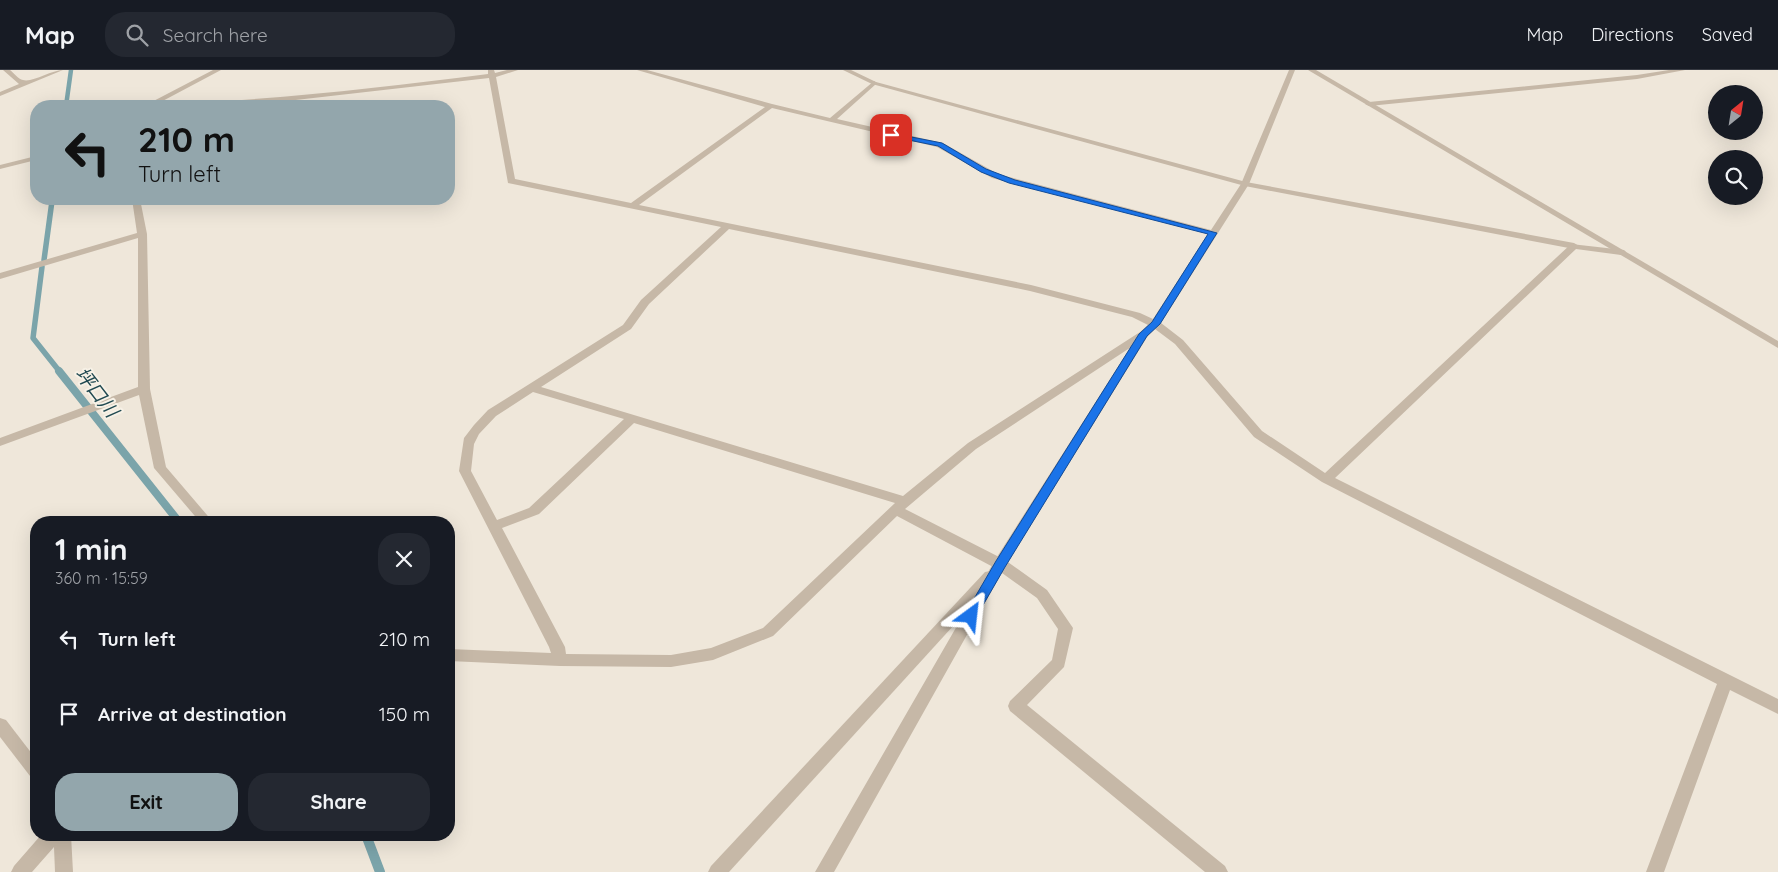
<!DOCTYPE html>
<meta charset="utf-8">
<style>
body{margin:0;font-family:Quicksand,"Noto Sans JP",sans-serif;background:#242831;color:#f1f3f6;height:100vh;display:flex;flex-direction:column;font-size:19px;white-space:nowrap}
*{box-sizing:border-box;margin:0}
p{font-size:16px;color:#9ea1a6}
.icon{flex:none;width:28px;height:28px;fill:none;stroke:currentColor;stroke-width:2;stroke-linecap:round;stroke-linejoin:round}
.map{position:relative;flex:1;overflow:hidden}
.panel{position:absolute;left:30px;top:446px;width:425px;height:325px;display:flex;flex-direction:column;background:#171b24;border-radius:20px;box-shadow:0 5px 20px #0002}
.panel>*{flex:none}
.guide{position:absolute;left:30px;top:30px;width:425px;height:105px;border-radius:20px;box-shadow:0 5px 20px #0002;background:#93a6ac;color:#111;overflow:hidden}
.needle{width:32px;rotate:30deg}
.buttons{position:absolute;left:1708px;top:15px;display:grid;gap:10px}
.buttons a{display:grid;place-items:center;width:55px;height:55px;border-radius:50%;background:#171b24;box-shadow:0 5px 20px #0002;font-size:25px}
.pin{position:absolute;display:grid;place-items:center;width:42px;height:42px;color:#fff;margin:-21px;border-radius:10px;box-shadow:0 2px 8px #0006}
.me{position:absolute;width:55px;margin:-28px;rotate:30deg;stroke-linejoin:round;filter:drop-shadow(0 0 4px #0008)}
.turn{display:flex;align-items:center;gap:18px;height:105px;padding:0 25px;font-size:22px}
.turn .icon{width:65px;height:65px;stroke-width:2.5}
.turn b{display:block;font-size:35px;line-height:42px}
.round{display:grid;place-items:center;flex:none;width:52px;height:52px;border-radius:20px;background:#242831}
.overview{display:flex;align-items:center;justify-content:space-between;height:85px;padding:0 25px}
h1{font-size:30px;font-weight:700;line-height:38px}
.primary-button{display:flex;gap:10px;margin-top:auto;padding:10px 25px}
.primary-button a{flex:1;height:58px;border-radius:20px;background:#93a6ac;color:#111;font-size:20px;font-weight:700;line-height:58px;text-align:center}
.primary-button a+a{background:#242831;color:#f1f3f6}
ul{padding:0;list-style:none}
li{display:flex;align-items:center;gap:15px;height:75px;padding:0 25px}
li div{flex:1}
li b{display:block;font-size:19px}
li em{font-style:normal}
header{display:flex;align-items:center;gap:30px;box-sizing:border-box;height:70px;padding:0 25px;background:#171b24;border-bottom:1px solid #363941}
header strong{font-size:24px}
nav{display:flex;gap:28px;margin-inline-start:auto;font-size:18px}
.search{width:350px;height:45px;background:#242831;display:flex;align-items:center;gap:12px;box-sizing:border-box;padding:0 18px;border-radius:20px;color:#9ea1a6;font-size:19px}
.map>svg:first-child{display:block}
</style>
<header>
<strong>Map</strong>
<div class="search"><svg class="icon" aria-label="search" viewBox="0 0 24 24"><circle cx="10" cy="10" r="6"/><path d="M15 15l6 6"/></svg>Search here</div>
<nav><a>Map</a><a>Directions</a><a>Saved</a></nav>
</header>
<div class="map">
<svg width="1778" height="802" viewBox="0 0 1778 802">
<rect width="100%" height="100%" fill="#efe7da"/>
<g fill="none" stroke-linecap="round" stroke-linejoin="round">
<!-- stream-far3 -->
<g stroke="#7ba4aa" stroke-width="4.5">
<path d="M66 36 71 0"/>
<path d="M52 132V129"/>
</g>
<!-- stream-far2 -->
<g stroke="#7ba4aa" stroke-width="5.5">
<path d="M44 190 52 131"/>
<path d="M42 197 33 268 60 302"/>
</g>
<!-- stream-far1 -->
<path stroke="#7ba4aa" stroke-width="8" d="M59 301 179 452"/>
<!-- stream -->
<path stroke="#7ba4aa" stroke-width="10" d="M366 765 380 802"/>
<!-- minor -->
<g fill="#c6b8a7" fill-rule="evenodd">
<path d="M3 0H10C14 3 18 9 23 10 32 13 51 0 63 0L0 26V22L19 14Z"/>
<path d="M213 0H221L157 34C268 31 378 18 488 4V0H494L495 3 507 0H518L496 7 515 109 631 133 765 37 637 0H647L772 34 830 48 874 11 877 13 876 14 837 49 943 73 998 104 1211 160 1241 114 1289 0H1295L1249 114 1161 253 1183 270 1262 361 1325 403 1571 174 1624 180 1626 182 1621 185 1576 179 1335 408 1778 629V644L1730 620 1664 802H1646L1717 614 1322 412 1254 367 1175 274 1155 259 1148 266 976 379 905 439 1005 490 1047 520 1073 558 1064 597 1027 635 1225 796 1228 802H1205L1010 641 1008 636 1010 631 1052 590 1058 559 1037 528 995 498 897 446 773 566 713 590 671 597 560 596 449 591V579L551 583 549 577 459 401 464 368 474 355 488 340 623 255 641 230 721 157 508 113 489 8 278 32 209 36H144ZM772 38 937 77 992 108 1208 164 1153 249 1140 243 1031 215 639 135ZM729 159 1030 221 1132 247 1148 255 1140 262 968 373 903 426 541 317 631 259 649 234ZM533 322 624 349 529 438 497 450 471 401 474 374 479 364 496 346ZM634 353 895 433 763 558 711 578 671 585 566 584 565 577 502 458 539 444Z"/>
<path d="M1669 0H1685L1637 9 1369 36 1365 34 1369 32 1637 5Z"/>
<path d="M36 86V90L0 99V95Z"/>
<path d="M132 129H140L147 164 150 319 166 397 213 452H200L154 398 139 325 0 376V368L138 317V168L0 209V203L137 163Z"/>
<path d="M990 501 995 502 997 506 995 510 729 802H708L711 796 985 502Z"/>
<path d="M0 648 6 650 36 689V708L30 706 0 667Z"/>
<path d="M41 765H71L73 802H55L54 777 32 802H11L14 796Z"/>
</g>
<!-- tertiary -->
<g fill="#c6b8a7" fill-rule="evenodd">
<path d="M843 0H851L876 12 1246 112 1574 173 1579 176 1574 179 1245 116 872 14Z"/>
<path d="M1308 0H1316L1778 271V278Z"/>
<path d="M1144 261 1149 264 1005 497 834 802H815L995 490 1139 264Z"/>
</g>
</g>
<!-- route -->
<path fill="#1a73e8" stroke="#114b97" d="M891 63 942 73 986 99 1015 110 1217 163 1160 254 1147 266 1005 497 975 549H966L964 546 996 491 1139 264 1152 252 1208 164 1009 113 981 102 938 76 889 66 888 65Z"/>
<g text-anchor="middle" stroke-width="4" stroke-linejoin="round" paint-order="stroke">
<!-- water labels -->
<g font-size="19" font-style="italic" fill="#204951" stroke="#f7f1e6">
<text transform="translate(97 322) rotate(52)" y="7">坪口川</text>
</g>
</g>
</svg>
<div class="buttons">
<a><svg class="needle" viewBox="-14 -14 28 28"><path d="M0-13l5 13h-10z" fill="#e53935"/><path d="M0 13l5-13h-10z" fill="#9ea1a6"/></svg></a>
<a><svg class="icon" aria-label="search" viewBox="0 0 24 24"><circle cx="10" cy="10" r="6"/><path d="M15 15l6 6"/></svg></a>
</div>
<div class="pin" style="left:891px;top:65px;background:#d93025"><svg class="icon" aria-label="arrive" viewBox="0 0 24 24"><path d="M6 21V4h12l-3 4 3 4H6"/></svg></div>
<svg class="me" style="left:971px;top:546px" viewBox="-20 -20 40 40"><path d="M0-17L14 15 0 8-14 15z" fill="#1a73e8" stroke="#fff" stroke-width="4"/></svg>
<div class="guide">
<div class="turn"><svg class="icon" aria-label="left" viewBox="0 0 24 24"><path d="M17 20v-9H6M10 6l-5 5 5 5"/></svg><div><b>210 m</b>Turn left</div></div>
</div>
<section class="panel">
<div class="overview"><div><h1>1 min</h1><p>360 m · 15:59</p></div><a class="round"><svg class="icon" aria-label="close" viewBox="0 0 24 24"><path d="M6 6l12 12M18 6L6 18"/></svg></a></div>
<ul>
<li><svg class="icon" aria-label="left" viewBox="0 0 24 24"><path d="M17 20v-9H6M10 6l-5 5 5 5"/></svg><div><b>Turn left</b></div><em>210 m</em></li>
<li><svg class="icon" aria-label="arrive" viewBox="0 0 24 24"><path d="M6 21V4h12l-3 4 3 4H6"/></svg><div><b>Arrive at destination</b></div><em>150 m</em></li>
</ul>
<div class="primary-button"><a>Exit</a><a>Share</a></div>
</section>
</div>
